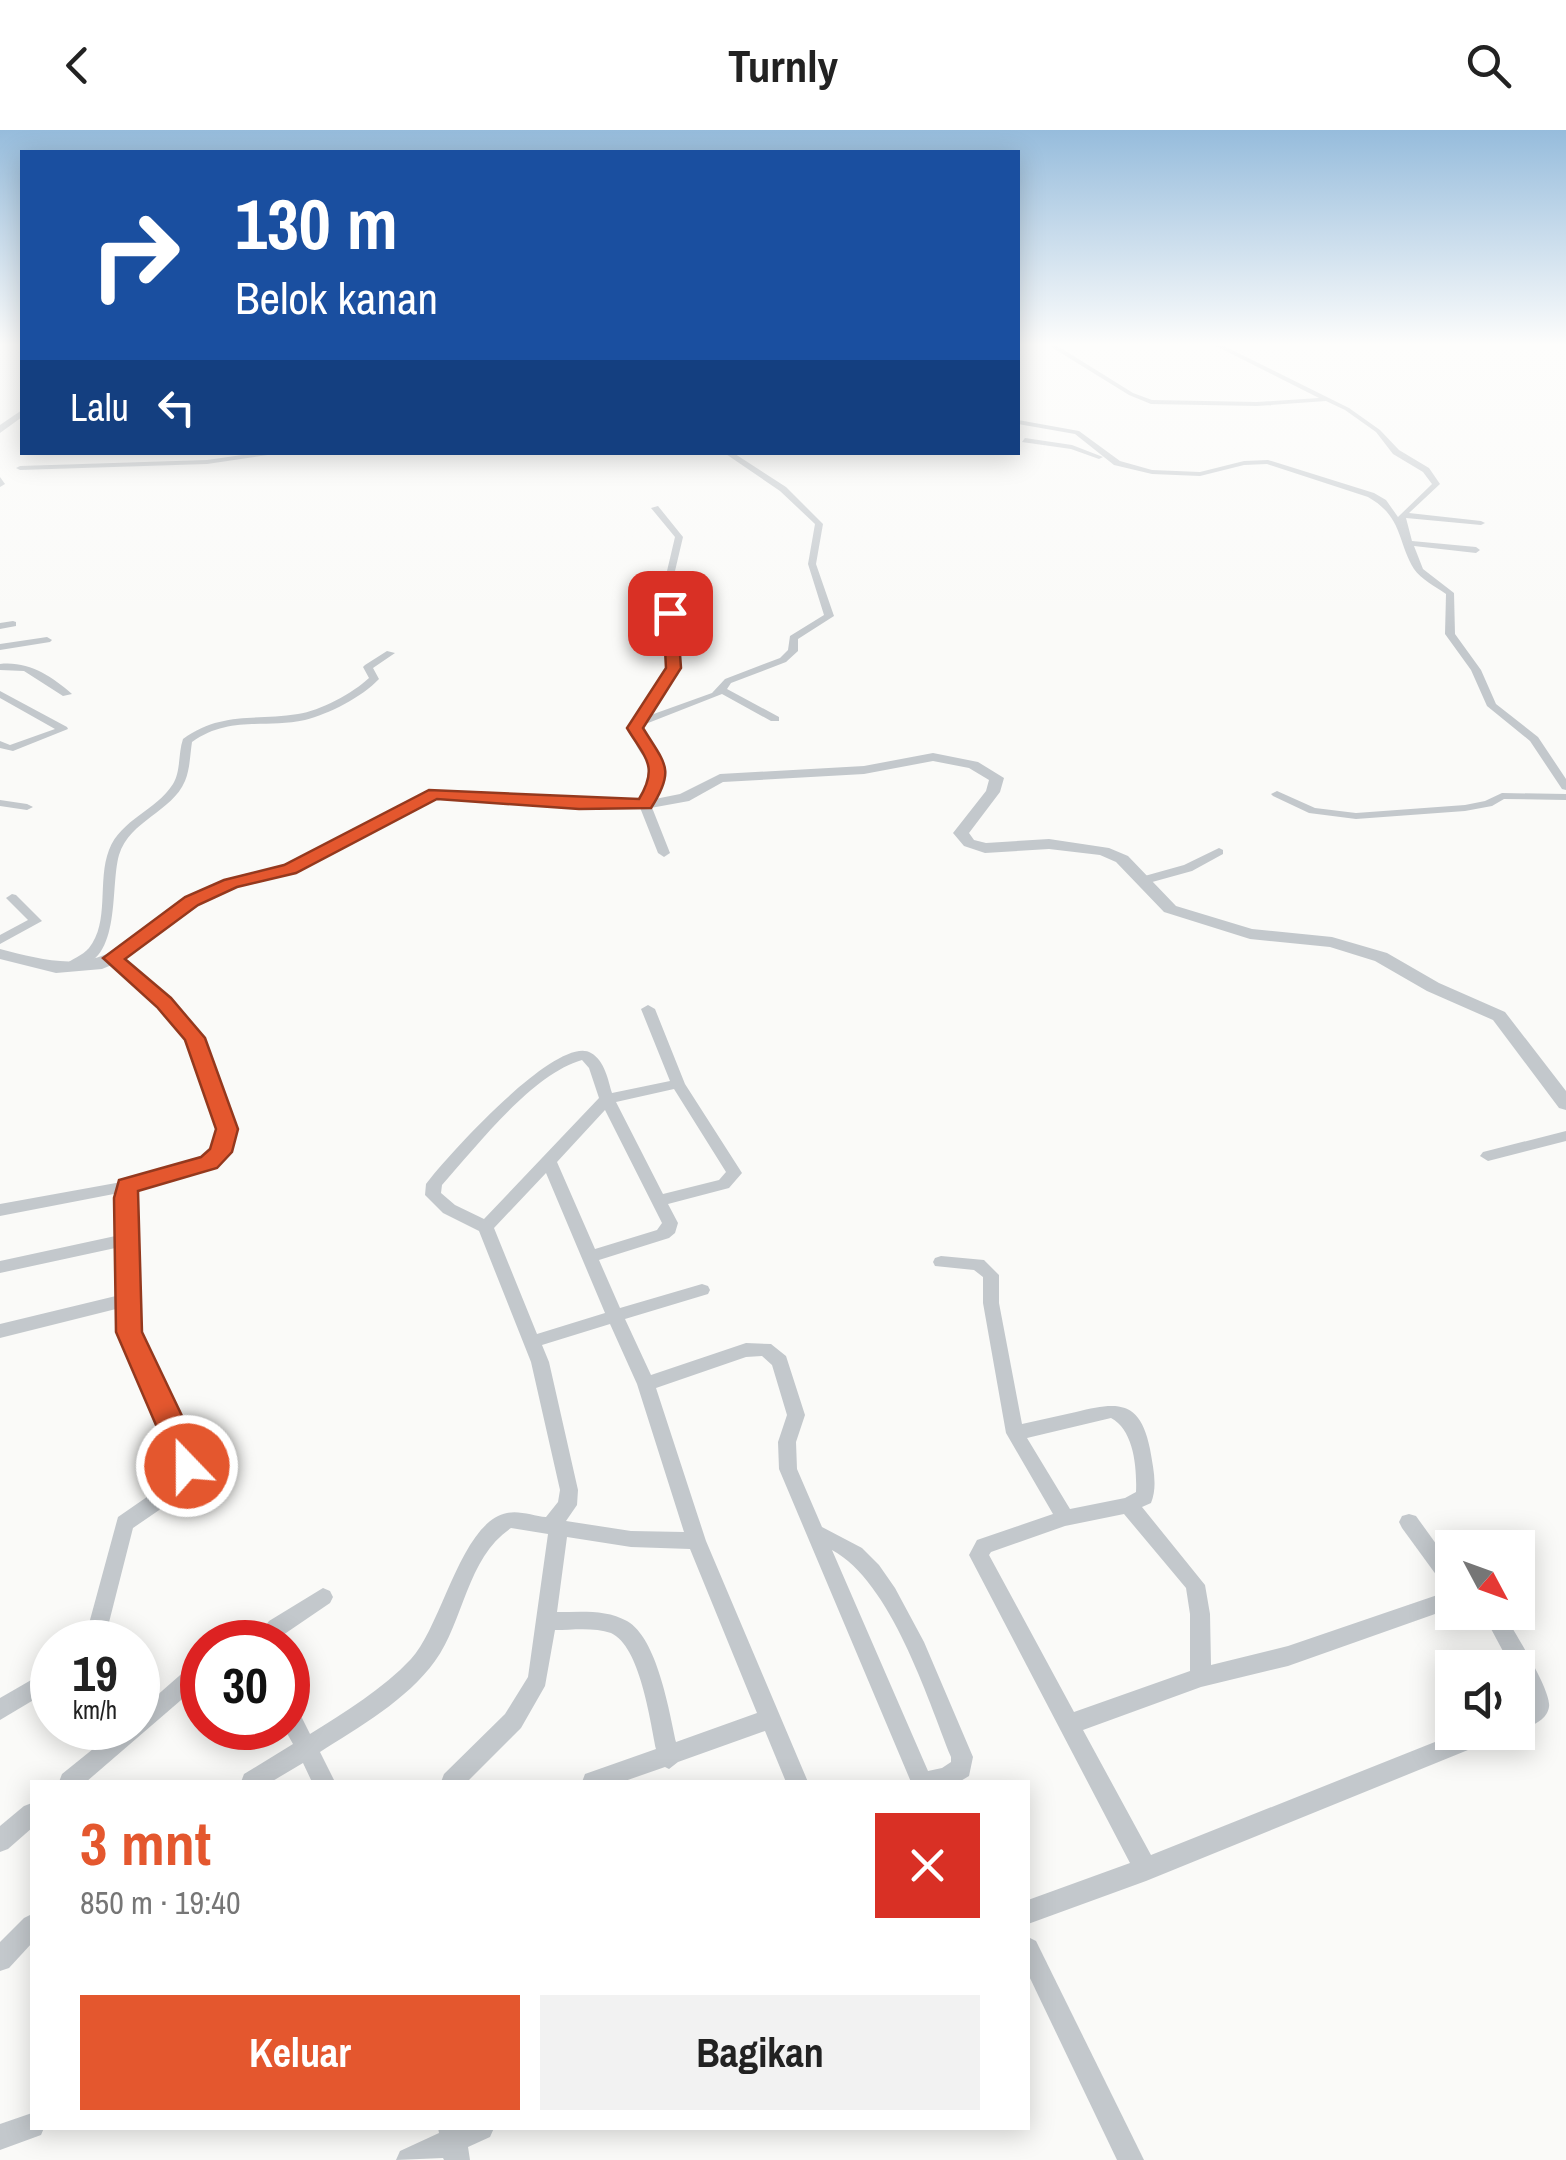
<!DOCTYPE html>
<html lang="id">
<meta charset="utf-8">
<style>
body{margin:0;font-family:"Archivo Narrow",sans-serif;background:#f2f2f2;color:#222;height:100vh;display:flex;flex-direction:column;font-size:38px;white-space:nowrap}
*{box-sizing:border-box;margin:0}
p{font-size:32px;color:#767676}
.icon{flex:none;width:55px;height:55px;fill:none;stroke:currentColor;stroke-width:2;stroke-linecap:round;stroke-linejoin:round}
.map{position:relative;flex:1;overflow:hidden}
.drawer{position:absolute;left:30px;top:1650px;width:1000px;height:350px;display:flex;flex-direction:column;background:#fff;border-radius:0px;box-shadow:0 5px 25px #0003}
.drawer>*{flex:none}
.hud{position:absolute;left:20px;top:20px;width:1000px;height:305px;border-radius:0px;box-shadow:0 5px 25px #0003;background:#1a4fa0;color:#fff;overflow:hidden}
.needle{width:65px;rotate:131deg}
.fabs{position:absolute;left:1435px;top:1400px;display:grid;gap:20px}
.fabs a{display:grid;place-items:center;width:100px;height:100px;border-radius:0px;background:#fff;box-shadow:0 5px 25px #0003;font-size:50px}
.speed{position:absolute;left:30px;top:1490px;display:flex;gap:20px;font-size:50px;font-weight:700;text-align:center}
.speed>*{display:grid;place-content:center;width:130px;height:130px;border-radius:50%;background:#fff;box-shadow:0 5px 25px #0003;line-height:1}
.speed small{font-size:25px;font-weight:400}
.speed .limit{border:15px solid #d22;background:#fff;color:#111}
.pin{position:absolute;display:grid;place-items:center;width:85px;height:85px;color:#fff;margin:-42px;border-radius:20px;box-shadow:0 5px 15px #0006}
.me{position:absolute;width:110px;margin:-55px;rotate:338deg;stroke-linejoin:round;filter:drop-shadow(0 0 8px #0008)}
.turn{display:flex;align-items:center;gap:35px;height:210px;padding:0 50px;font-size:45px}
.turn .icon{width:130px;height:130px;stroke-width:2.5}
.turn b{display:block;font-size:70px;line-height:85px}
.then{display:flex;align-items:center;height:95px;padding:0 50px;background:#0003;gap:20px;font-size:38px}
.round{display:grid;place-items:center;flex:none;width:105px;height:105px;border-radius:0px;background:#f2f2f2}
.head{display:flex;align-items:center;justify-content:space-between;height:170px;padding:0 50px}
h1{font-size:60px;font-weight:700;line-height:75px;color:#e4572e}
.primary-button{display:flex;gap:20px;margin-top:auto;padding:20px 50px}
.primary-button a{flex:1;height:115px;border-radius:0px;background:#e4572e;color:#fff;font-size:40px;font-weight:700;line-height:115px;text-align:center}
.primary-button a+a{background:#f2f2f2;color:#222}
header{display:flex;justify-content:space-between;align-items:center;height:130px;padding:0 50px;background:#fff;font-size:45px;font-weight:700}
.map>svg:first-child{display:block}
</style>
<header><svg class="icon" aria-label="back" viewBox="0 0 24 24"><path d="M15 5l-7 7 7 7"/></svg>Turnly<svg class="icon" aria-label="search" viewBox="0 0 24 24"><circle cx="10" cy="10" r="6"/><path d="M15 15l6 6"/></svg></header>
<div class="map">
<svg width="1566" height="2030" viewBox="0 0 1566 2030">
<rect width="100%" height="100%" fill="#fafaf8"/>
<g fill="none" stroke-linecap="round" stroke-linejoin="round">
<!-- minor -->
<g fill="#c3c8cc" fill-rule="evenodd">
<path d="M1048 215H1056L1133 263 1152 270 1257 272 1319 268 1214 215H1222L1349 278 1380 300 1399 320 1429 338 1440 354 1409 383 1481 391 1485 393 1481 395 1406 388 1412 411 1476 417 1480 420 1476 423 1414 416 1423 439 1454 463 1455 504 1481 540 1496 574 1538 607 1566 649V660L1562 659 1530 611 1487 576 1471 540 1445 504 1446 464C1436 457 1421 449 1414 439 1397 411 1403 387 1368 367L1267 334 1244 335 1200 346 1152 344 1114 335 1075 304 1018 294V290L1079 301 1120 331 1152 340 1200 342 1244 331 1268 330 1374 363 1386 370 1398 387 1432 354 1423 342 1393 324 1376 302 1345 280 1326 271 1257 276 1151 274 1129 265Z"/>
<path d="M1025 308 1072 315 1103 327 1099 329 1071 319 1022 312Z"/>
<path d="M264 322H288L207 334 20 340 16 338 20 336 207 330Z"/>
<path d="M723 322H732L786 357 823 394 816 434 834 486 798 509V521L786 532 731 553 727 559 779 587V591H771L722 564 643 595C639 632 681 627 651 675L670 723 664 727 658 723 639 675C670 627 629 632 633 593L669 538 666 485 645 478 667 441 675 407 651 378 658 376 683 407 675 441 654 477 675 483 679 538 648 586 712 563 725 549 780 528 788 520 790 506 824 485 808 434 815 394 780 361Z"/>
<path d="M13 491 16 492V496L0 499V493Z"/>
<path d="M47 507 52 510 50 512 0 520V514Z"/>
<path d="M387 521 395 523 373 538 379 549C362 567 329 584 305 590 264 599 229 585 192 612 190 625 190 639 185 651 172 682 130 690 119 725 109 760 124 841 65 838L64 835C72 829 82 826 89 818 110 792 97 751 109 720 121 689 156 681 173 654 181 641 178 623 183 609 221 581 256 591 298 584 320 581 353 563 369 548L363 537 365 535Z"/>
<path d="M0 534C29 531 51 546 72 564L63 566 24 541 0 540Z"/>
<path d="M0 561 67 597 68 599 13 621 0 618V611L10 615 55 599 0 568Z"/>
<path d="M1277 661 1315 678 1356 683 1465 675 1485 671 1502 663 1566 664V670L1504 669 1492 676 1465 681 1356 689 1309 683 1273 666 1271 664Z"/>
<path d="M0 670 27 674 33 677 27 680 0 676Z"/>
<path d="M1219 718 1223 720V724L1192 741 1145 754 1139 750 1141 747 1184 735Z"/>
<path d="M12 764 16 765 42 791 0 814V805L28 790 6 768Z"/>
<path d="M113 824 118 825 169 870 201 908 234 999 228 1022 214 1037 135 1059 136 1105 138 1109 136 1113 138 1202 188 1309 196 1336 184 1363 133 1398 104 1512H84L118 1387 170 1351 178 1336 170 1309 120 1202V1178L0 1208V1194L120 1165V1117L0 1143V1131L120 1105 119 1063 0 1086V1074L127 1051 204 1029 213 1020 220 999 187 909 159 876 108 831 107 828 108 825Z"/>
<path d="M648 875 655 879 685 954 742 1043 729 1058 668 1074 678 1093 675 1103 669 1108 599 1130 620 1178 702 1154 708 1156 710 1160 708 1164 625 1189 651 1245 746 1213 771 1214 786 1226 805 1285 796 1312 797 1339 822 1397 862 1418 879 1435 895 1458 924 1512 973 1627 969 1646 959 1652H911L779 1339 778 1312 787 1285 772 1235 762 1226 746 1227 656 1258 706 1411 808 1652H786L765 1601 678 1632 669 1639 665 1637 622 1652H582L585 1644 656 1619C650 1590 640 1516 611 1503 594 1497 572 1500 555 1500L545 1556 521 1598 467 1652H441L444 1644 505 1584 528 1547 548 1404 511 1398C467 1427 464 1491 435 1531 407 1570 359 1597 320 1622L335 1652H312L303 1633 271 1652H241L244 1644 293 1614 284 1598H288V1573L296 1576 310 1604C345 1582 383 1559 411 1529 442 1496 461 1392 507 1383 519 1380 534 1386 546 1387L558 1372 560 1360 531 1232 479 1101 443 1083 425 1065 426 1054C445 1028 558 903 591 923 605 931 608 950 612 963L670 951 641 879ZM582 930 589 938 599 968 484 1089 455 1075 441 1063 442 1055C476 1017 532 944 582 930ZM674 959 726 1042 719 1050 663 1064 616 972ZM605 980 662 1093 657 1100 595 1119 557 1032ZM546 1043 605 1183 537 1204 494 1098ZM610 1194 637 1254 684 1402 631 1401 566 1391 577 1375 578 1360 549 1232 542 1215ZM567 1407 631 1417 690 1419 757 1583 676 1612C669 1580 657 1508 627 1491 606 1479 580 1482 557 1482ZM832 1420C891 1452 927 1567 951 1627V1632L942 1638 928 1641Z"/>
<path d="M1566 1001V1011L1488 1031 1480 1026 1483 1022Z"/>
<path d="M941 1126 984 1130 999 1145V1173L1022 1294C1040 1290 1058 1286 1076 1282 1117 1272 1140 1269 1150 1319 1153 1337 1158 1356 1151 1373L1142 1377 1205 1455 1210 1484 1211 1535 1288 1516 1452 1460V1478L1288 1536 1201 1557 1083 1600 1151 1725 1460 1602H1498L1495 1609 1146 1751 1028 1794V1770L1130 1733 969 1425 977 1410 1053 1384 1006 1303 983 1173V1147L974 1140 935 1136 933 1132 935 1128ZM1111 1288C1134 1300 1137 1338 1136 1362L1125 1368 1070 1379 1027 1308ZM1124 1384 1186 1458 1190 1484V1541L1074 1582 989 1425 991 1422 1065 1396Z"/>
<path d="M1409 1384 1416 1386 1452 1436V1460L1445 1457 1402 1398 1399 1392 1402 1386Z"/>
<path d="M323 1458 330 1461 333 1467 330 1473 283 1505 276 1512H254L269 1491Z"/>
<path d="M1482 1482H1503C1513 1500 1552 1561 1549 1577 1547 1591 1529 1597 1518 1601V1581L1527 1573 1518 1548V1538H1512Z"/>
<path d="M202 1529V1552L86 1652H59L62 1644 119 1598H138V1582L195 1532Z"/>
<path d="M52 1538V1559L0 1590V1568Z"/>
<path d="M32 1673V1698L8 1719 0 1722V1696L24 1676Z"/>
<path d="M32 1784V1813L9 1838 0 1841V1812L24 1788Z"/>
<path d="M1028 1807 1036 1811 1144 2030H1117L1028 1844Z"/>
<path d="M32 1983V1998H44L41 2005 0 2020V1994Z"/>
<path d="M438 1998H494L490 2007 468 2017 470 2030H444L443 2028 396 2030 400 2021 439 2003Z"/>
</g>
<!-- tertiary -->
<g fill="#c3c8cc" fill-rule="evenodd">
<path d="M22 280V287L0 303V295Z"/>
<path d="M0 347 5 354 0 357Z"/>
<path d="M933 623 978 632 1004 648 1000 662 969 703 974 710 986 713 1049 709 1109 718 1128 726 1176 776 1252 799 1332 807 1387 823 1439 853 1505 882 1566 961V980L1559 978 1493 890 1427 861 1375 831 1330 817 1250 809 1164 782 1116 732 1100 725 1049 719 985 723 964 716 953 703 986 661 989 650 969 638 933 631 864 644 723 652 689 671 645 679 436 669 296 742 237 757 197 774 119 832 102 839 56 843 0 829V819C36 828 71 839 107 824L185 768 225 751 284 736 434 660 645 671 680 664 720 644 864 636Z"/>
</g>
</g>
<!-- sky -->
<linearGradient id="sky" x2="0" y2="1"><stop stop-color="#96bcdc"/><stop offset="0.43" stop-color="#fdfdfc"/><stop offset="1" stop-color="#fdfdfc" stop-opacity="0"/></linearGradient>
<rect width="1566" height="499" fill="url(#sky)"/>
<!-- route -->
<path fill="#e4572e" stroke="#94391e" stroke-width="2.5" d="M670 479 677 483 681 538 643 598C665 634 676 639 651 678L579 679 437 669 296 743 237 757 198 775 125 829 171 868 205 908 238 999 232 1022 217 1038 138 1061 142 1202 193 1309 201 1336 197 1344 187 1347 177 1344 116 1202 114 1068 119 1050 201 1027 210 1019 216 999 185 910 157 877 103 828 185 767 224 750 284 735 429 660 639 669C659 636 645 628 627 598L666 538 663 483Z"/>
</svg>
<div class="fabs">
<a><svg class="needle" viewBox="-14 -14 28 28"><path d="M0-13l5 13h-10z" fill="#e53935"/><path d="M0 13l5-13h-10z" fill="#767676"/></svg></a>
<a><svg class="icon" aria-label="sound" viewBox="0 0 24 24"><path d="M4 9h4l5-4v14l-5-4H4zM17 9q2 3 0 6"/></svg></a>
</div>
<div class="speed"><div>19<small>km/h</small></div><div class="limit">30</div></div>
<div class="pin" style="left:670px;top:483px;background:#d93025"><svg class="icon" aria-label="arrive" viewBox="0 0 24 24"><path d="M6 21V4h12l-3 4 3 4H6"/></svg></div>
<svg class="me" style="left:187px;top:1336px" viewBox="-20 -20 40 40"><circle r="17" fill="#e4572e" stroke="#fff" stroke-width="3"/><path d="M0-11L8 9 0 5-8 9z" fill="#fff"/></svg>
<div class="hud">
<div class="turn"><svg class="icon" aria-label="right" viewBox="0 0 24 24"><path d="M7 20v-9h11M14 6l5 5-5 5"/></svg><div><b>130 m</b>Belok kanan</div></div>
<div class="then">Lalu<svg class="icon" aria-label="left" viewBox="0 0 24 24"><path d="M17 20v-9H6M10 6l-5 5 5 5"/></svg></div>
</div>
<section class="drawer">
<div class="head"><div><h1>3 mnt</h1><p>850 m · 19:40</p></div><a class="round" style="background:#d93025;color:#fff"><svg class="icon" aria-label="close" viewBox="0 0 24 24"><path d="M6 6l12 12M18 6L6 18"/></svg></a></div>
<div class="primary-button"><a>Keluar</a><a>Bagikan</a></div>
</section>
</div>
